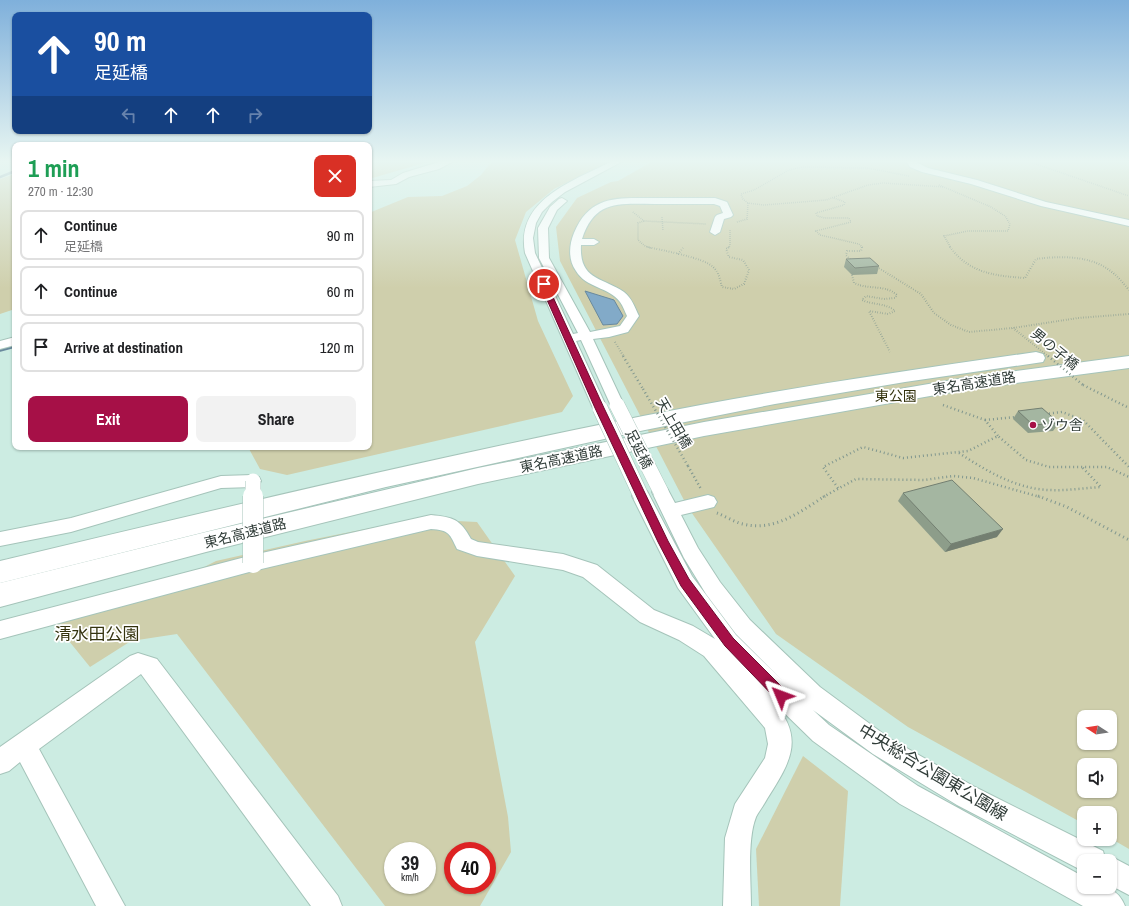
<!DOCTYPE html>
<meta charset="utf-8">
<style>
body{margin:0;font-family:"Archivo Narrow","Noto Sans JP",sans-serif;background:#f2f2f2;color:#202124;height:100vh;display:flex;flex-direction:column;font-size:15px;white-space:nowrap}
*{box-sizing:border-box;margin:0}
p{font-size:13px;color:#757577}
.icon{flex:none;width:22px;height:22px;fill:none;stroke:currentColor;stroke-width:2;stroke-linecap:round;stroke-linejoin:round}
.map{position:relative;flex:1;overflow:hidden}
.details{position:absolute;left:12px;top:142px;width:360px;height:308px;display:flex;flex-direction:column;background:#fff;border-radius:8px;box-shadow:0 1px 3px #0004}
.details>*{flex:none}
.guide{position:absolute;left:12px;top:12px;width:360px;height:122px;border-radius:8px;box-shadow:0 1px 3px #0004;background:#1a4fa0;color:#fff;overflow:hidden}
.needle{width:26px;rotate:282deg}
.fabs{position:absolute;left:1077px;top:710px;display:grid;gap:8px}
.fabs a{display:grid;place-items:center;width:40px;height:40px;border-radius:8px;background:#fff;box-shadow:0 1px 3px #0004;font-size:20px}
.speed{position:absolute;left:384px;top:842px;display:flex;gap:8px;font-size:20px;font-weight:700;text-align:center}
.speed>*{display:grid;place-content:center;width:52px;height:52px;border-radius:50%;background:#fff;box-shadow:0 1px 3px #0004;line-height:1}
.speed small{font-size:10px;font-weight:400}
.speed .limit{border:6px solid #d22;background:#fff;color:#111}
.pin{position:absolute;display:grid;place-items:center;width:34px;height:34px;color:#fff;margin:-17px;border:2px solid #fff;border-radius:50%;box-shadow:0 1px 4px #0007}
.me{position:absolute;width:44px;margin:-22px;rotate:314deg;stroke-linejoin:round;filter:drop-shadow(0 0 3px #0008)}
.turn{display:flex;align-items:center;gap:14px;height:84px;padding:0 16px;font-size:18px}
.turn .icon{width:52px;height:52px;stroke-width:2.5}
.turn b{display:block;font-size:28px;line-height:34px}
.lanes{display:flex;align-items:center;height:38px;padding:0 16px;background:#0003;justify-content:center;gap:20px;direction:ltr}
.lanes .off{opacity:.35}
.round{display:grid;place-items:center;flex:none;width:42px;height:42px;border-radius:8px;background:#f2f2f2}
.summary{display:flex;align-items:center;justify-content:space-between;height:68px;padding:0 16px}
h1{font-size:24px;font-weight:700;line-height:30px;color:#1e9e55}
.action{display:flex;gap:8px;margin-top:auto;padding:8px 16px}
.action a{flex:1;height:46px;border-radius:8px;background:#a61047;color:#fff;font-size:16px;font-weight:700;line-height:46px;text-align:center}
.action a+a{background:#f2f2f2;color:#202124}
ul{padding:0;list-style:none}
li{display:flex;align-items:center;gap:12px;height:50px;margin:0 8px 6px;padding:0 8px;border:2px solid #e0e0e0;border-radius:8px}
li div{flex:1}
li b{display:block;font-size:15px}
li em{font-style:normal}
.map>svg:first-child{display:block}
</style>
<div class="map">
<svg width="1129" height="906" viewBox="0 0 1129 906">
<rect width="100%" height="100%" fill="#ccece2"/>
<!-- green -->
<g fill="#cfcfac" fill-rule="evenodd">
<path d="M369 161H431L369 179Z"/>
<path d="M492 161H610L554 189 526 212 515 240 538 321 573 396 562 412 287 475 260 469 248 447H369V213L408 197 442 196 467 186 481 175Z"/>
<path d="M653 161H1129V849L1110 838V813H1084V824L908 727 776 634 687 506 560 261 556 227 577 198 611 182 618 181ZM1084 717H1110V743H1084ZM1084 765H1110V791H1084Z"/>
<path d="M15 174V309L0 314V179Z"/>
<path d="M416 519 477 522 515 576 475 642 508 817 511 852 480 906H385L177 634 131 641 90 667 52 620 162 596 169 585 216 561 305 541ZM393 851H427V885H393ZM453 851H487V885H453Z"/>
<path d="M803 756 848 791 840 906H759L756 849Z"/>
</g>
<!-- water -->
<path fill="#82aac8" stroke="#69899d" d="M585 291 614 300 623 316 617 324 603 325Z"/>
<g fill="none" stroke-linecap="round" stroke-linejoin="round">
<!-- stream-far1 -->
<path stroke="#69899d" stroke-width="2.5" d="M0 177 15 171"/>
<!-- stream -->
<path stroke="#69899d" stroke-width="3.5" d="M0 350 15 346"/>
<defs>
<g id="minor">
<path d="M442 161H454L439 169 409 177 396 184 369 187V181L391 180 403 173Z"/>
<path d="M612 161H623L565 192 552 202 542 212 536 223 533 238 535 253 573 334 578 333 539 258 538 228 550 207 559 199 562 198 567 201 557 210 548 228 549 258 590 332 620 326 627 316C625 312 623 306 620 302 609 287 586 288 576 271 568 260 569 245 574 233 590 194 619 198 654 198 674 198 695 198 715 198L727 202 733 215 731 217 724 219 720 232 715 235 710 232 715 217 717 215 723 213 720 206 714 204C694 204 675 204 655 204 620 204 595 199 582 239H594L599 242 594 245H581C579 280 602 277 624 292 632 298 635 308 639 316L628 332 609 337 593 339 624 405 622 408 617 410 612 408 581 340 576 341 607 408 605 411 600 413 595 411 593 408 525 253C515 199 574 181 612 161Z"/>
<path d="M906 161H914L928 168 977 180 1046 202 1129 220V226L1041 206 971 184 922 172 910 167Z"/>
<path d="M15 337V345L0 349V341Z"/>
<path d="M253 475 259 477 261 481 259 485 253 487 221 488 71 532 0 546V532L71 518 221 476Z"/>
<path d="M661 486 667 488 675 503 708 495 714 497 717 502 714 507 681 515 698 548 720 582 750 620 820 687 889 738 975 787 1103 851 1105 858 1110 856 1129 866V895L1110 885V861H1084L1083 871 957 805 873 754 813 710 829 725 918 786 1084 877V887C1103 887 1117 886 1125 906H1083L900 804 813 741 774 703C806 739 789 764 767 799 764 805 759 811 756 817 747 839 751 882 751 906H723L725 838 735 804 765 758 768 744 765 728 704 656 679 640 640 622 583 577 563 570 477 556 457 549C450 534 449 530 431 529L253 571 0 639V621L253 555 431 515C453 517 460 519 471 539L478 542 563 554 597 565 654 610 693 626 715 639 678 588 632 496 635 491 641 490 647 491 692 576 736 635 782 680 736 634 706 594 684 558 652 492 655 488Z"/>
<path d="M138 653 157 659 338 896 342 906H311L141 674 39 749 125 906H96L20 762 9 771 0 774V747L130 656Z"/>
</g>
<g id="highway">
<path d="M1036 352 1043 354 1045 358 1043 362 905 382 775 404 645 430 386 487 0 583V561C214 510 427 459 643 416 773 390 904 371 1036 352Z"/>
<path d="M1129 356V368L964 390 704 436 478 484 206 552 0 607V583L206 532 478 468 704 422 964 378Z"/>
</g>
</defs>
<!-- minor casing -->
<use href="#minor" stroke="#a5c4ba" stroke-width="2"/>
<!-- highway casing -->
<use href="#highway" stroke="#a5c4ba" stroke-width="2"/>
<!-- path-far3 -->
<g stroke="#80978f" stroke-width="1.5" stroke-dasharray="0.5 1.5" stroke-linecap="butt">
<path d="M1027 161 1129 196"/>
<path d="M909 176 867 168 803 167 789 170 754 190 741 194 743 199 748 203 764 205 826 200 868 185 883 183 944 187"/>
<path d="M939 185 991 207 1005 216 1010 224 1008 231H968L944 236 951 248"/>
<path d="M834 198 845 202 844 205 816 213 817 216 825 218H849L851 222 816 231 820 235 859 244 863 248"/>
<path d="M633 212 644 221 706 224"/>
<path d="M662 217 663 231"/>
<path d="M644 221 638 223V240L645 246 651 248"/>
<path d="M737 222 747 219 748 203"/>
<path d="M728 248 730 246V229"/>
</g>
<!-- path-far2 -->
<g stroke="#80978f" stroke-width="2" stroke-dasharray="0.5 2" stroke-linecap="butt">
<path d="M647 247C661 250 705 258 713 267 719 272 720 280 722 287L734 289 744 284 749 270 743 260 729 257 726 249 729 247"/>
<path d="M950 247C969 273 995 276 1025 278L1036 259C1059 256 1089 255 1109 270 1117 275 1123 283 1129 290"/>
<path d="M678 254 683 248"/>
<path d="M852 261 846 255 847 251H861L862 247"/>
<path d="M877 267 921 294 934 313 951 325 969 332 1013 328 1078 318 1129 314"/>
<path d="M852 275 854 283C868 290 885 284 897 295L895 298 884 299 866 296 862 300C872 305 887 303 895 311L888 314 869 311 890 352"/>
<path d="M615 342 624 357"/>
</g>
<!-- path-far1 -->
<g stroke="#80978f" stroke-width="2.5" stroke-dasharray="1 3" stroke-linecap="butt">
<path d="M623 356 643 389"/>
<path d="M1083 385 1129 408"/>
<path d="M943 405 985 420 998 436"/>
<path d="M1045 414 1062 412 1083 420 1129 467"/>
<path d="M985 420 1016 417"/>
<path d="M959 453C985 470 1016 489 1049 490 1066 491 1084 488 1101 487L1082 467"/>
<path d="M688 466 701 489"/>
<path d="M838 488 823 467 863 447 903 458 968 451 998 436 1026 460 1049 467H1107L1129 477"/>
<path d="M823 497 856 479 924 480 953 476 973 478 1040 497"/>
</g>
<!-- path -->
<g stroke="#80978f" stroke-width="3" stroke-dasharray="1 3.5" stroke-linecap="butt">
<path d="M1038 496 1067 507 1129 540"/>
<path d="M717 513C725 516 734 522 743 524 774 532 800 512 825 496"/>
</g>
<!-- minor -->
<use href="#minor" fill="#fff" fill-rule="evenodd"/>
<!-- highway -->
<use href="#highway" fill="#fff" fill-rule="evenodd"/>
<defs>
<g id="minor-bridge-far1">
<path d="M617 405 661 492"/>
<path d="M600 408 641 496"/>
<path d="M253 481V497"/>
</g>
<path id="minor-bridge" d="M253 496V563"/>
</defs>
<!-- minor-bridge-far1 casing -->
<use href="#minor-bridge-far1" stroke="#a5c4ba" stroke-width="16" stroke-linecap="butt"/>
<!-- minor-bridge casing -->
<use href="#minor-bridge" stroke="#a5c4ba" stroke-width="21" stroke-linecap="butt"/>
<!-- path-bridge-far1 -->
<path stroke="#80978f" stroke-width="2" stroke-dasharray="0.5 2" stroke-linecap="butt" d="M1013 328 1049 357"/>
<!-- path-bridge -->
<g stroke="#80978f" stroke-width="2.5" stroke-dasharray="1 3" stroke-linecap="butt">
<path d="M1048 356 1083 385"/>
<path d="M643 389 688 466"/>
</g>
<!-- minor-bridge-far1 -->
<use href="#minor-bridge-far1" stroke="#fff" stroke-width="15"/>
<!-- minor-bridge -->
<use href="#minor-bridge" stroke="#fff" stroke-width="20"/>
</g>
<!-- wall -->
<g fill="#8d9d8a">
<path d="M846 259 879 266 877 274 852 275 844 267Z"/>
<path d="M1018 411 1059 423 1053 431 1028 433 1013 419Z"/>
<path d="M903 493 997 537 945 552 898 501Z"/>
</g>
<!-- shaded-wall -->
<path fill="#737f71" d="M1003 529 997 537 945 552 951 544Z"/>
<!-- building -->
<g fill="#a4b6a1" stroke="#737f71">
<path d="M870 258 879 266 855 268 846 259Z"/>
<path d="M1042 408 1059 423 1033 425 1018 411Z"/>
<path d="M952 480 1003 529 951 544 903 493Z"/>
</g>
<!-- sky -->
<linearGradient id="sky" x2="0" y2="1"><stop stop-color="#7fb0db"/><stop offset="0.56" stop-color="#e8f6f2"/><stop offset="1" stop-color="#e8f6f2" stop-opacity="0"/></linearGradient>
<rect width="1129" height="288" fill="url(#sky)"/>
<!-- route -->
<path fill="#a61047" stroke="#6c0a2e" d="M544 282 547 284 604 408 668 541 689 579 733 638 786 691 788 696 786 700 781 702 777 700 725 646 681 586 658 542 595 408 540 284Z"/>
<!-- markers -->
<circle fill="#a61047" stroke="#fff" stroke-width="1.5" cx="1033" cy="425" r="4"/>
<g text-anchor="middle" stroke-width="3.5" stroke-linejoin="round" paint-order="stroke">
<!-- street labels -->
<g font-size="14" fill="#303c38" stroke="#fff">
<text transform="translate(1055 349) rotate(39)" y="5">男の子橋</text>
<text transform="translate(974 383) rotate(-9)" y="5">東名高速道路</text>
<text transform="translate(674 423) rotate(60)" y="5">天上田橋</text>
<text transform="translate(639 449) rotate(63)" y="5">足延橋</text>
<text transform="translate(561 459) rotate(-12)" y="5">東名高速道路</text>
<text transform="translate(245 533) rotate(-14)" y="5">東名高速道路</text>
</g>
<!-- park labels -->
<g font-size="14" fill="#34330e" stroke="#fff">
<text x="896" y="401">東公園</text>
</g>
<!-- poi labels -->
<g font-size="14" fill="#303c38" stroke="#fff" text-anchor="start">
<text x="1041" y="430">ゾウ舎</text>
</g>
<!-- near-park labels -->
<g font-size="17" fill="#34330e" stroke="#fff">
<text x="97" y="640">清水田公園</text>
</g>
<!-- near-street labels -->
<g font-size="17" fill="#303c38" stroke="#fff">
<text transform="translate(933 772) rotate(31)" y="6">中央総合公園東公園線</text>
</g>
</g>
</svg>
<div class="fabs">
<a><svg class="needle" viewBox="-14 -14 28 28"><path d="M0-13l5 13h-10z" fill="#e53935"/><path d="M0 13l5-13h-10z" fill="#757577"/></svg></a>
<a><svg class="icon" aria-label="sound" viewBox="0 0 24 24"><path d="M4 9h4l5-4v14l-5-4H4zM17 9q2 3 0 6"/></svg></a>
<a>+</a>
<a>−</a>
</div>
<div class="speed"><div>39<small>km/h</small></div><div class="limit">40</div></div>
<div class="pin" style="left:544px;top:284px;background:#d93025"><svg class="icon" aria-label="arrive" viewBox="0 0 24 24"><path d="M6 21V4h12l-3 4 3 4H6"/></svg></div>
<svg class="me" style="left:781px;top:696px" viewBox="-20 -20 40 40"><path d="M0-17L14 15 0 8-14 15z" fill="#a61047" stroke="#fff" stroke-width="4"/></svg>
<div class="guide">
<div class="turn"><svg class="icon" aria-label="ahead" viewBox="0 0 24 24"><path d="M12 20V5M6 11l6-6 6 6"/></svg><div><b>90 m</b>足延橋</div></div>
<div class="lanes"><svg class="icon off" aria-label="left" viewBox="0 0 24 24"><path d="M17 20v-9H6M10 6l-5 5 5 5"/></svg><svg class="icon" aria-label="ahead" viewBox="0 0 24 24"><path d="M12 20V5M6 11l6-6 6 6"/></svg><svg class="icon" aria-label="ahead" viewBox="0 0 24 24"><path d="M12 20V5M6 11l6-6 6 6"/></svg><svg class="icon off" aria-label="right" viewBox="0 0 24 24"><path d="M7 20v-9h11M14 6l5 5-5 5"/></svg></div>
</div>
<section class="details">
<div class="summary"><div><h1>1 min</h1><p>270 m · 12:30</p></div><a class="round" style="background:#d93025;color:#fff"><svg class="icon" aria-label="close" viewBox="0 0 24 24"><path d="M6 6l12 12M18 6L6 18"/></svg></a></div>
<ul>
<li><svg class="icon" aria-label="ahead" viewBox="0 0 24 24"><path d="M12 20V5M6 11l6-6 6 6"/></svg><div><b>Continue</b><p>足延橋</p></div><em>90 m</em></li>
<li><svg class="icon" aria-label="ahead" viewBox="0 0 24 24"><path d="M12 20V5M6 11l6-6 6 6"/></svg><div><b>Continue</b></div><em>60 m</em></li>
<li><svg class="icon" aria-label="arrive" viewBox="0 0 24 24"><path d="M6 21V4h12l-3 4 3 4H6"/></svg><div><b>Arrive at destination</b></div><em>120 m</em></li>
</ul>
<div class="action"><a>Exit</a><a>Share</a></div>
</section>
</div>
